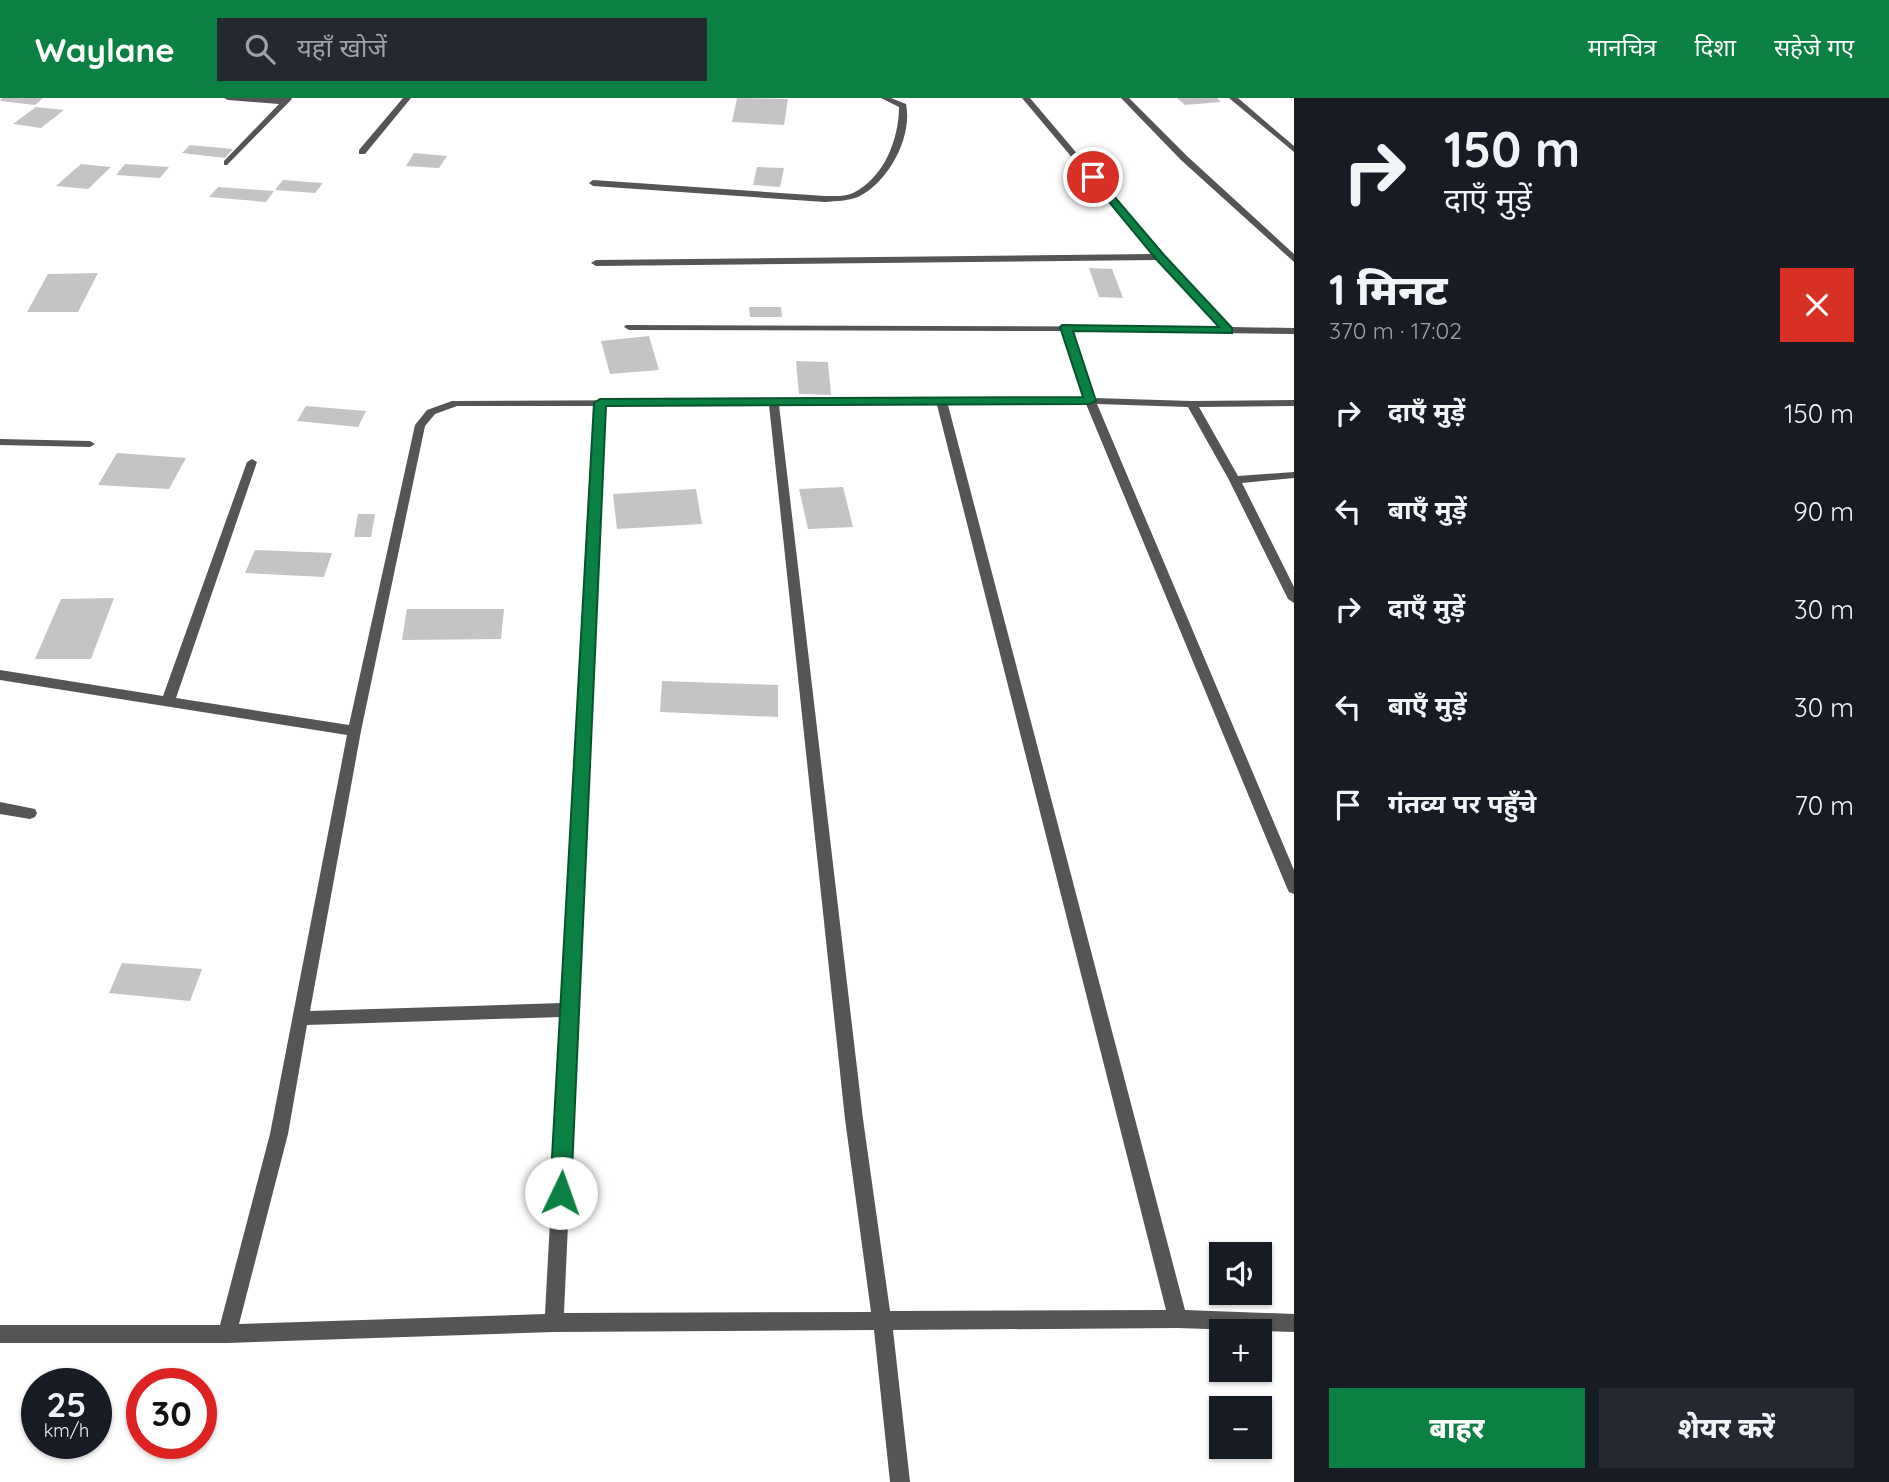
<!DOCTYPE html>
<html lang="hi">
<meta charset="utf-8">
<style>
body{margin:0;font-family:Quicksand,"Noto Sans Devanagari",sans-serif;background:#242831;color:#f1f3f6;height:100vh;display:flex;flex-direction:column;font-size:26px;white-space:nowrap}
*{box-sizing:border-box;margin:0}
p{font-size:23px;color:#9ea1a6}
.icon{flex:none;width:38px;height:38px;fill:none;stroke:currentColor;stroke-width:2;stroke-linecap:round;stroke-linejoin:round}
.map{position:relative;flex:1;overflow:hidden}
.panel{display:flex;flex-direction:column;background:#171b24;width:595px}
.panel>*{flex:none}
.top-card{background:#171b24;color:#f1f3f6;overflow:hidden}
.tools{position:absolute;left:1209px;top:1144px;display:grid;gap:14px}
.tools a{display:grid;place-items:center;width:63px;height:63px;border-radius:0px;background:#171b24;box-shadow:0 2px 5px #0004;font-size:35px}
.speed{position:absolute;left:21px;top:1270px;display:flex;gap:14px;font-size:35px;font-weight:700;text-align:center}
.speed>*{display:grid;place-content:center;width:91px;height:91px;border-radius:50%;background:#171b24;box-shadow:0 2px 5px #0004;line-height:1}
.speed small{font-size:18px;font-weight:400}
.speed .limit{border:10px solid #d22;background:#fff;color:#111}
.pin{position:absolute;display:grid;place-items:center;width:60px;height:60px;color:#fff;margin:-30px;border:4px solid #fff;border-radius:50%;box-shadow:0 2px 7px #0007}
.me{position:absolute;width:77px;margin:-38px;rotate:3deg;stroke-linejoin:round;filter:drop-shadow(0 0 5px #0008)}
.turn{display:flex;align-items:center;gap:24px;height:147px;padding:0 35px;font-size:32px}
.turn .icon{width:91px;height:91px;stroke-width:2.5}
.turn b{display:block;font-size:49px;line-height:60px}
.round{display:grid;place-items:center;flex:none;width:74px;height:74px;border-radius:0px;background:#242831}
.overview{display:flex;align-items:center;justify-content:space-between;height:119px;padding:0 35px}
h1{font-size:42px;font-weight:800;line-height:52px}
.button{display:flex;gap:14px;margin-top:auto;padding:14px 35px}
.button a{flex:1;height:80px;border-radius:0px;background:#0b8043;color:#fff;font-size:28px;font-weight:800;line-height:80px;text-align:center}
.button a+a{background:#242831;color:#f1f3f6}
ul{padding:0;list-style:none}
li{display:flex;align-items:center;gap:21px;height:98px;padding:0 35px}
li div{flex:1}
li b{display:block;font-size:26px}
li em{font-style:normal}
header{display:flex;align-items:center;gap:42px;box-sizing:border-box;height:98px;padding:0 35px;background:#0b8043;color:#fff}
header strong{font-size:33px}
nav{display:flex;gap:38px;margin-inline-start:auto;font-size:24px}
.search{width:490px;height:63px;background:#242831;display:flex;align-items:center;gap:18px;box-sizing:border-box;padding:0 24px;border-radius:0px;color:#9ea1a6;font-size:26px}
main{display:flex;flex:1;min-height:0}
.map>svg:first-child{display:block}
</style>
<header>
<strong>Waylane</strong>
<div class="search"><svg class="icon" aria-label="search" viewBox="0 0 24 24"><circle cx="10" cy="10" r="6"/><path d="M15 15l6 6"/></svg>यहाँ खोजें</div>
<nav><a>मानचित्र</a><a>दिशा</a><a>सहेजे गए</a></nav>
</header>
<main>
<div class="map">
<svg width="1294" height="1384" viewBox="0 0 1294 1384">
<rect width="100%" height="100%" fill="#fff"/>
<!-- building -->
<g fill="#c4c4c4">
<path d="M2 0H43L35 7 0 3Z"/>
<path d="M737 0 788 1 784 27 732 24Z"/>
<path d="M1177 0H1217L1221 4 1185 7Z"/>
<path d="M36 9 64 12 41 30 13 26Z"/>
<path d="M190 47 233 51 225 60 182 55Z"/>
<path d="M414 55 447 58 439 70 406 68Z"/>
<path d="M81 66 111 69 88 91 56 88Z"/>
<path d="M125 66 169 69 160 80 116 77Z"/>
<path d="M757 69 784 70 780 89 753 87Z"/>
<path d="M283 82 323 85 315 95 275 92Z"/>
<path d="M218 89 274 93 266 104 209 99Z"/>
<path d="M1089 170 1112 171 1123 200 1099 199Z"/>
<path d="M98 175 78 214H27L48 176Z"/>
<path d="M749 209H781L782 219H750Z"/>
<path d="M649 238 659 272 610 276 601 243Z"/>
<path d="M796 263 828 264 831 297 799 296Z"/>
<path d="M306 308 366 313 358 329 297 323Z"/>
<path d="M117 355 186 360 169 391 98 387Z"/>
<path d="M843 389 853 429 808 431 799 391Z"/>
<path d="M696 391 702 426 617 431 613 396Z"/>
<path d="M358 416H375L371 439H354Z"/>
<path d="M255 452 332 455 324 479 245 475Z"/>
<path d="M114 500 91 561H35L61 501Z"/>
<path d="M407 511H504L501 541 402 542Z"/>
<path d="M662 583 778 587V619L660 614Z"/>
<path d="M122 865 202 871 190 903 109 895Z"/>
</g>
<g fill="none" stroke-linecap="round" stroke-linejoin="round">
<!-- minor -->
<g fill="#555" fill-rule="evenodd">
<path d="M224 0H291L292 1 227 67H224V63L279 6 228 2Z"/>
<path d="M403 0H411L365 56H359V52Z"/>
<path d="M881 0H891L906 6C913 39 888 85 858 99 848 103 836 103 825 104L593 88 589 85 593 82 825 98C834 98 845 99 853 95 884 80 899 41 899 9Z"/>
<path d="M1022 0H1030L1163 157 1231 229 1294 230V236L1072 233 1094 300 1192 303 1294 302V308L1199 309 1238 378 1294 374V380L1242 385 1294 489V505L1288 501 1229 382 1188 309 1097 306 1294 772V796L1289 794 1287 790 1086 306 948 307 1185 1212 1294 1216V1234L1178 1230 893 1232 910 1384H890L874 1232 554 1234 227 1245H0V1227H220L270 1036 347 637 0 582V572L163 598 247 364 252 361 257 364 176 600 349 627 415 327 427 312 452 303 1084 300 1062 233 629 232 624 229 626 227 1220 229 1158 162 596 168 591 165 596 162 1153 156ZM769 307 845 1021 871 1214 564 1215 605 308ZM779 307H937L1166 1212 890 1213 863 1021ZM457 308H595L562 905 310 913 361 633 425 328 435 316ZM561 919 545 1216 239 1226 288 1036 307 927Z"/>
<path d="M1121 0H1129L1187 58 1294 156V164L1181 62Z"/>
<path d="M1229 0H1238L1294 48V54Z"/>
<path d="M0 341 90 343 95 346 90 349 0 347Z"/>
<path d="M0 704 35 711 37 715 35 719 30 721 0 716Z"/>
</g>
</g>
<!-- route -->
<path fill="#0b8043" stroke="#07532c" stroke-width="2" d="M1090 77H1096L1164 157 1232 230V235L1073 233 1096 303 1090 306 606 308 571 1095 568 1102 561 1105 553 1102 550 1095 594 305 600 301 1083 299 1060 229 1062 227 1219 229 1156 161 1090 81Z"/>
</svg>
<div class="tools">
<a><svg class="icon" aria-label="sound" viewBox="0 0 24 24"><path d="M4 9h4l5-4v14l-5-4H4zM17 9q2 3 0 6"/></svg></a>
<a>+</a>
<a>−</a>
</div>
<div class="speed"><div>25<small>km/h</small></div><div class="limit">30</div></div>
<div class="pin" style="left:1093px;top:79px;background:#d93025"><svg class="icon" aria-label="arrive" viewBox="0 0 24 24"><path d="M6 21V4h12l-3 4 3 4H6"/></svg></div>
<svg class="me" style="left:561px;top:1095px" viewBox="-20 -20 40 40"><circle r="19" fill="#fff"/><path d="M0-13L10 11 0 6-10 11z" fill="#0b8043"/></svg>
</div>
<section class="panel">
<div class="top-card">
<div class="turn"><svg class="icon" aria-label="right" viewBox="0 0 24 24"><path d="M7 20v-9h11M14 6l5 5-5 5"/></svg><div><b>150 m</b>दाएँ मुड़ें</div></div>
</div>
<div class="overview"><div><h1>1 मिनट</h1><p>370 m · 17:02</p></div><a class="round" style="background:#d93025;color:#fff"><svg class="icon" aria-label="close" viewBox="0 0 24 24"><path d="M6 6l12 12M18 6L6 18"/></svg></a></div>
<ul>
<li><svg class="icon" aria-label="right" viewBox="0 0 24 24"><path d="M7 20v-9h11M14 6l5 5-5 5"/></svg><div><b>दाएँ मुड़ें</b></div><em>150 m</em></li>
<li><svg class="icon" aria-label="left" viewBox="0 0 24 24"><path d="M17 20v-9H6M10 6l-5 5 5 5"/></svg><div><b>बाएँ मुड़ें</b></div><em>90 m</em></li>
<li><svg class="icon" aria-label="right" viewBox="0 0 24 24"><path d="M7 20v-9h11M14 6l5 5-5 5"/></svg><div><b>दाएँ मुड़ें</b></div><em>30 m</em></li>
<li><svg class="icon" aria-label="left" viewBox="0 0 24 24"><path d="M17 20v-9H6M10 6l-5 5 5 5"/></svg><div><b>बाएँ मुड़ें</b></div><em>30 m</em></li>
<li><svg class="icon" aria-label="arrive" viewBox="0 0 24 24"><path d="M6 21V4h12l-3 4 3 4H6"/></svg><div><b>गंतव्य पर पहुँचे</b></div><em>70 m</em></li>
</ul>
<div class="button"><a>बाहर</a><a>शेयर करें</a></div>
</section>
</main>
